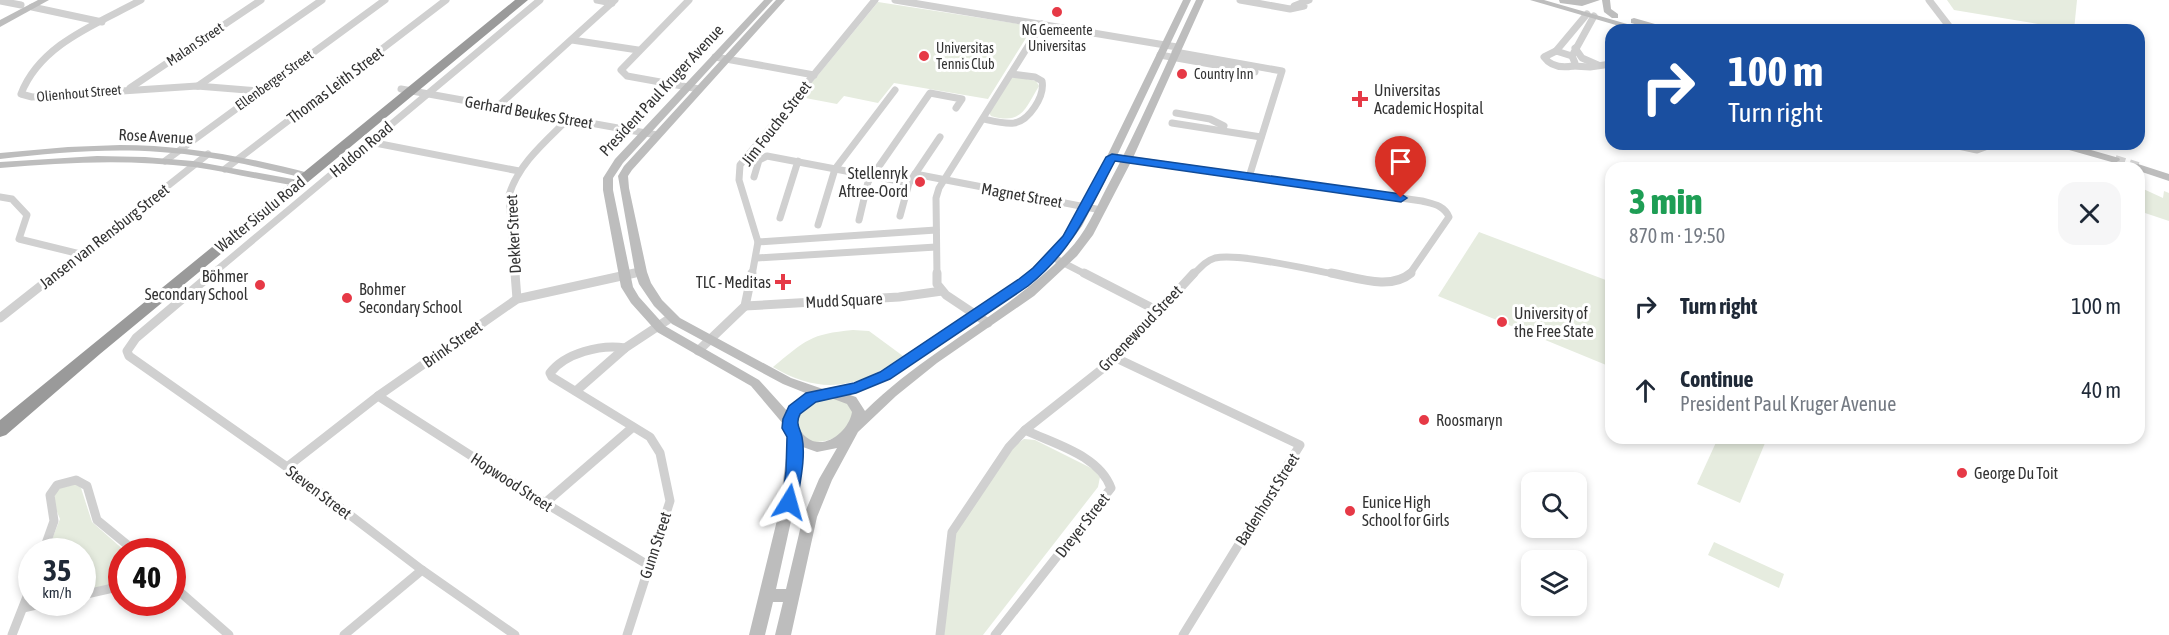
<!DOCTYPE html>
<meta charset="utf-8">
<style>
body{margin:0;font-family:"Asap Condensed",sans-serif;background:#f6f6f7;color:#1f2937;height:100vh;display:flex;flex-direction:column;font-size:22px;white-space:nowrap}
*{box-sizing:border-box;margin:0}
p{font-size:20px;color:#747a83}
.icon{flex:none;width:33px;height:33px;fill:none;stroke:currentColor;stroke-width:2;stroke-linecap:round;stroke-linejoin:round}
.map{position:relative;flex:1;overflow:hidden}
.side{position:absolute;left:1605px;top:162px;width:540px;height:282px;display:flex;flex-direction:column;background:#fff;border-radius:18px;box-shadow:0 3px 9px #0003}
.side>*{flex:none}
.banner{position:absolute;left:1605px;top:24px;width:540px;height:126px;border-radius:18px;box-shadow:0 3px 9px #0003;background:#1a4fa0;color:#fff;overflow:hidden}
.tools{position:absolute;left:1521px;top:472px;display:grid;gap:12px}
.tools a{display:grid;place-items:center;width:66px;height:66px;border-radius:12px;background:#fff;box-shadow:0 3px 9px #0003;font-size:30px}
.speed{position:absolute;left:18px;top:538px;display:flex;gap:12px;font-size:30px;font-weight:700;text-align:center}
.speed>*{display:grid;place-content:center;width:78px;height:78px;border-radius:50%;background:#fff;box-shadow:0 3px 9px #0003;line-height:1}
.speed small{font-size:15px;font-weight:400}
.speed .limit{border:9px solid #d22;background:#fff;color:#111}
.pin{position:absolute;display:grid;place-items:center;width:51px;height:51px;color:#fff;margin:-62px -26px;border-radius:50% 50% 50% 0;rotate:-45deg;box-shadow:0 0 6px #0007}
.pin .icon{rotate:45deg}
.me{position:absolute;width:66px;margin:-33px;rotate:8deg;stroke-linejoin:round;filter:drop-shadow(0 0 4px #0008)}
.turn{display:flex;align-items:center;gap:21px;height:126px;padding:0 24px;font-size:27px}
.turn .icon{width:78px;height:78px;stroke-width:2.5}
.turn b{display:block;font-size:42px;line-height:51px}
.round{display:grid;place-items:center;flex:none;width:63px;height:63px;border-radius:18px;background:#f6f6f7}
.headline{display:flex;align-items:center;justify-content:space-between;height:102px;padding:0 24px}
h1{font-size:36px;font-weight:800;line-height:45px;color:#1e9e55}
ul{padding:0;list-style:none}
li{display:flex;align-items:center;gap:18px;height:84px;padding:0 24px}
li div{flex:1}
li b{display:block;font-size:22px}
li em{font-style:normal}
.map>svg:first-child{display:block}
</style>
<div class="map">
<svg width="2169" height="635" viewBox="0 0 2169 635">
<rect width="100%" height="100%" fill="#fff"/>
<!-- green -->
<g fill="#e6ecdf">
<path d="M1947 0H2077L2074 30 1954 10Z"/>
<path d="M878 2 1026 25 1031 30 988 99 894 83 878 103 844 96 837 104 800 97Z"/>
<path d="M1017 77 1036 81 1039 86C1025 109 1022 125 991 116L988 111 1009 78Z"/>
<path d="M2139 187 2163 198 2164 191 2169 193V221L2139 211Z"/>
<path d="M1479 232 1611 282V367L1438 296Z"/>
<path d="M853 330 869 331 903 356C860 388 821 396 773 367 806 340 810 334 853 330Z"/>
<path d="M821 396C827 397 835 396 841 398 873 411 840 451 803 440L792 419Z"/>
<path d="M1718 438H1751L1765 443 1740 503 1697 484Z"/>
<path d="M1024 439 1035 440 1093 469 1100 477 1098 487 983 635H944L955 531 1013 447Z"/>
<path d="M76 484 81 488 92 522 126 552H122L121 584 83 594 82 552H47L60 519 53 502 56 489Z"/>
<path d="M1714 542 1784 574 1779 588 1708 555Z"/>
</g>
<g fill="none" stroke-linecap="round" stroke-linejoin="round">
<!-- secondary-tunnel -->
<path stroke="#d6d6d6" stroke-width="10" stroke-dasharray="10 5" stroke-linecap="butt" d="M2115 160 2138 167"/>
<!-- street-far1 -->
<g stroke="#d0d0d0" stroke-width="7">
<path d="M141 0C97 24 40 44 21 94L32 97 197 86 258 91"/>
<path d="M597 0 612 3"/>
<path d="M689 0 621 70 627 76 699 89"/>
<path d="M895 0 1177 47"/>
<path d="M1240 0 1290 9 1304 6H1294L1309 0"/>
<path d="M1929 0 1952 30"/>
<path d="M0 1 21 5"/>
<path d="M32 7 102 22"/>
<path d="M572 40 638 50"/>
<path d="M1575 48 1582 58 1598 65"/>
<path d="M1556 51 1572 56 1575 63 1573 66C1562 68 1551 67 1544 57Z"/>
<path d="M1556 51 1587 14"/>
<path d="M1175 52 1282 71 1249 177"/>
<path d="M1160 55 1255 72"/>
<path d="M1572 56 1594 16"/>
<path d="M715 57 814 75"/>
<path d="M1573 66 1590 67 1611 64"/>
<path d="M198 86 322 0"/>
<path d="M130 88 261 0"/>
<path d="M401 89 657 135"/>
<path d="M498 106 615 0"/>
<path d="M1176 113 1210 119 1224 126"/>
<path d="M984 119C993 121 1004 124 1014 123 1029 121 1045 96 1042 81L1035 77 1011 74"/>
<path d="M1172 123 1261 137"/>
<path d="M370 142 519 171"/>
<path d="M1949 144 1977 150 1993 144"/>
<path d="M1112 157 1422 201C1433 204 1444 205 1449 217L1409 275"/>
<path d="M165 161 385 0"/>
<path d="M225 169 446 0"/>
<path d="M915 174 1101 210"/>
<path d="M754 177 759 160 767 156 909 183"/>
<path d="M0 197 12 199 27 215 19 239 80 254"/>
<path d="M900 216 909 183 940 137"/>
<path d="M780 218 798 161"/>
<path d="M859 220 868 182 930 93 962 99 956 108"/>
<path d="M818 225 835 169 895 90"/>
<path d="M758 242 936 230"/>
<path d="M1052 257 1087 275"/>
<path d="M757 258 936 247"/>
<path d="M55 275 208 154"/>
<path d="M211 275 540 0"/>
<path d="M515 275 509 195C519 163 545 142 568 119"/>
<path d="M628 275 641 272"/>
<path d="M752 275 758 242 739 180 740 165 875 0"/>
<path d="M937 275 936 198 939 188 1042 24"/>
<path d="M1193 275C1200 268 1205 261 1215 258 1240 253 1311 270 1340 275"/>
</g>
<!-- street -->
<g stroke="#d0d0d0" stroke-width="9">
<path d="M213 273 136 338 127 351 129 356 287 467 422 570 515 635"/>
<path d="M515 273 517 299"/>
<path d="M937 273V284L946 295 988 323"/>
<path d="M1084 273 1158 311"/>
<path d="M1331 273C1355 277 1390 291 1411 273"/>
<path d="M745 306 899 297 942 291"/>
<path d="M0 318 57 273"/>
<path d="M625 348C601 344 565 353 550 373L552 377 650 437 660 453 670 501 627 635"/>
<path d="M698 351 745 306 752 273"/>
<path d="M1116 358 1300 445 1183 635"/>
<path d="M576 391 625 348 672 317"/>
<path d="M378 396 545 503 648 565"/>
<path d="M287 467 378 396 517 299 635 273"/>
<path d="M545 503 633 427"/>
<path d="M43 552 54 521 50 495 57 485 76 480 87 486 97 520 136 552"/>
<path d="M172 585 229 635"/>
<path d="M82 595 122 586"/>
<path d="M23 608 45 603"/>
<path d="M12 635 32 584"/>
<path d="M344 635 422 570"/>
<path d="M940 635 952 532 1009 447 1025 430 1116 358 1194 273"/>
<path d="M995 635 1111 488C1099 455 1054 444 1025 430"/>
</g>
<!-- secondary -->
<g fill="#bdbdbd" fill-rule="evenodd">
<path d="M38 0H49L0 27V20Z"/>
<path d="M764 0H773L623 163 613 178V190L633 287 639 297 665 326 759 380 788 412 794 403 808 394 783 384 672 324 654 306 639 284 635 272 618 176 624 166 776 0H785L632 170 628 176 629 188 647 272 651 283 662 300 680 318 791 378 823 389 854 383 881 373 1019 280 1055 246 1071 225 1095 181 1183 0H1191L1105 181 1082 226 1063 252 1027 286 889 379 847 394 856 397 865 411C926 350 1008 314 1068 251 1085 234 1095 210 1106 189 1139 128 1166 63 1196 0H1204L1132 160 1093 235 1077 256 1034 296 937 363 896 396 858 432 832 480 817 517 791 635H775L783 602H773L765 635H749L779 512 789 435 784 425 751 386 657 332 631 303 621 287 603 190V178L615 159ZM831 398 847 404 852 412C849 431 824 452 806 437 802 434 800 429 797 426 800 408 814 400 831 398ZM800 446 817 452 837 448 819 479 803 517 786 589H776L793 512Z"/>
<path d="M1530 0H1544L1648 30H1633Z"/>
<path d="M1559 0H1600L1582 6 1560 3Z"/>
<path d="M1602 0H1610L1611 9 1618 14V18H1612L1604 12Z"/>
<path d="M1634 18 1669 28 1671 30H1656L1631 23V19Z"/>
<path d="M2054 144H2070L2119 158 2120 160 2115 163 2055 146Z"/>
<path d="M120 145C185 145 248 157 312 174L313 176 308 179C259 167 210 155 160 152 106 148 53 153 0 159V153L68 147Z"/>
<path d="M97 156 145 157 193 161 298 180 303 183 298 186C263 181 229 172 194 167 129 159 65 162 0 168V162Z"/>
<path d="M2138 164 2169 174V181L2139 171V168H2133L2134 165Z"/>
</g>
<!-- highway -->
<path fill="#9a9a9a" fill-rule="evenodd" d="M515 0H528L100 354 6 435 0 437V420Z"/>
</g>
<!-- route -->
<path fill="#1a73e8" stroke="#114b97" stroke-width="1.5" d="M1112 154 1401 194 1407 198 1401 202 1115 161C1089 210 1073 250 1028 286L890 379 856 393 816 402 800 414C795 424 800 428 802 437 806 457 800 482 797 502L795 506 789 508 784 506 782 502 786 471 787 437 782 428 783 419 789 406 806 393 854 383 880 372 1019 279 1033 268 1063 236 1106 157Z"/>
<!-- markers -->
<g fill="#e63946" stroke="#fff" stroke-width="2">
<circle cx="1057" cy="12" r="6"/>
<circle cx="924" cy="56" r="6"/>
<circle cx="1182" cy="74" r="6"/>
<path d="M1357 90h6v6h6v6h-6v6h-6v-6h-6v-6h6z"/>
<circle cx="920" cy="182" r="6"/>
<path d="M780 273h6v6h6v6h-6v6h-6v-6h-6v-6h6z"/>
<circle cx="260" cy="285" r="6"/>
<circle cx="347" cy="298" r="6"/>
<circle cx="1502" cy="322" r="6"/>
<circle cx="1424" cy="420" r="6"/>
<circle cx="1962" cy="473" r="6"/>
<circle cx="1350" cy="511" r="6"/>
</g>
<g text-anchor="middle" stroke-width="6" stroke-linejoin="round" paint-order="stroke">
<!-- far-poi labels -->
<g font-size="14" fill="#333" stroke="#fff" text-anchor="start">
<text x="1057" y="35" text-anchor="middle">NG Gemeente<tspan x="1057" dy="16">Universitas</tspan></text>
<text x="936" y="53">Universitas<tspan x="936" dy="16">Tennis Club</tspan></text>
<text x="1194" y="79">Country Inn</text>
</g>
<!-- far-street labels -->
<g font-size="14" fill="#333" stroke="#fff">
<text transform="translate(195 44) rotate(-34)" y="5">Malan Street</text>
<text transform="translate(274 80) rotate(-36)" y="5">Ellenberger Street</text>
<text transform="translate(79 93) rotate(-5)" y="5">Olienhout Street</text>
</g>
<!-- street labels -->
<g font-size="16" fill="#333" stroke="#fff">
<text transform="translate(335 85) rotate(-37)" y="6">Thomas Leith Street</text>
<text transform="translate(661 90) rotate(-47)" y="6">President Paul Kruger Avenue</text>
<text transform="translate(529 112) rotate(10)" y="6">Gerhard Beukes Street</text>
<text transform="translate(776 123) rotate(-52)" y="6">Jim Fouche Street</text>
<text transform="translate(156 136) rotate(3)" y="6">Rose Avenue</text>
<text transform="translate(361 149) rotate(-40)" y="6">Haldon Road</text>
<text transform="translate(1022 195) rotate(10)" y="6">Magnet Street</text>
<text transform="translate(260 214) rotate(-39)" y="6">Walter Sisulu Road</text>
<text transform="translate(513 234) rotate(-93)" y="6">Dekker Street</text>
<text transform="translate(104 236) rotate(-38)" y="6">Jansen van Rensburg Street</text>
<text transform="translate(844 300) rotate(-3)" y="6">Mudd Square</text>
<text transform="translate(1140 328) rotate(-46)" y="6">Groenewoud Street</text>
<text transform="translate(452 344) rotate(-35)" y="6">Brink Street</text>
<text transform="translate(512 482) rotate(33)" y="6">Hopwood Street</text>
<text transform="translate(319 492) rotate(37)" y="6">Steven Street</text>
<text transform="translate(1267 499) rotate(-58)" y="6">Badenhorst Street</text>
<text transform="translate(1082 525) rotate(-52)" y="6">Dreyer Street</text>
<text transform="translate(655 545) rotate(-72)" y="6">Gunn Street</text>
</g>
<!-- poi labels -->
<g font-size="16" fill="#333" stroke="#fff" text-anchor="start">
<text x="1374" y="96">Universitas<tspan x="1374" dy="18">Academic Hospital</tspan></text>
<text x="908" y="179" text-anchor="end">Stellenryk<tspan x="908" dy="18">Aftree-Oord</tspan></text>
<text x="248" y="282" text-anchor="end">Böhmer<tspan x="248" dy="18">Secondary School</tspan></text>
<text x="771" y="288" text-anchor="end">TLC - Meditas</text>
<text x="359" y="295">Bohmer<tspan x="359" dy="18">Secondary School</tspan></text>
<text x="1514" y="319">University of<tspan x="1514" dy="18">the Free State</tspan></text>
<text x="1436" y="426">Roosmaryn</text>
<text x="1974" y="479">George Du Toit</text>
<text x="1362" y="508">Eunice High<tspan x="1362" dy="18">School for Girls</tspan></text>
</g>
</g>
</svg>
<div class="tools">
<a><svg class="icon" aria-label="search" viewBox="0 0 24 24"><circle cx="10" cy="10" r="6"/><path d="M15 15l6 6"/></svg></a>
<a><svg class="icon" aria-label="layers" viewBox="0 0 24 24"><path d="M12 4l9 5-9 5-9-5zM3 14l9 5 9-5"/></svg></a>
</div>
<div class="speed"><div>35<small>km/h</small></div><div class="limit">40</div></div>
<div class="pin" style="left:1401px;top:198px;background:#d93025"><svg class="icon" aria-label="arrive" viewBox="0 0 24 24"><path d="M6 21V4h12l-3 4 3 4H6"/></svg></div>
<svg class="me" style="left:789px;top:502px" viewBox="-20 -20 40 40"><path d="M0-17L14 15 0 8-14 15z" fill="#1a73e8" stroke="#fff" stroke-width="4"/></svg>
<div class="banner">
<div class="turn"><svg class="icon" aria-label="right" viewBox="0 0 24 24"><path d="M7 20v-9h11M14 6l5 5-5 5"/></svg><div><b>100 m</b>Turn right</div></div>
</div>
<section class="side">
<div class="headline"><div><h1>3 min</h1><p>870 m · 19:50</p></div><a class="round"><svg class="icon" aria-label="close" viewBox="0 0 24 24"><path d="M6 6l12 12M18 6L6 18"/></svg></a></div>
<ul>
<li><svg class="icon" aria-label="right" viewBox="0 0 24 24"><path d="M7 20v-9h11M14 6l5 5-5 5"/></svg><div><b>Turn right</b></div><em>100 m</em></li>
<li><svg class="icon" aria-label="ahead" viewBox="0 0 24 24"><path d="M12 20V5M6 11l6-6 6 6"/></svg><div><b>Continue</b><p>President Paul Kruger Avenue</p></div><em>40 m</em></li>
</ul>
</section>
</div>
